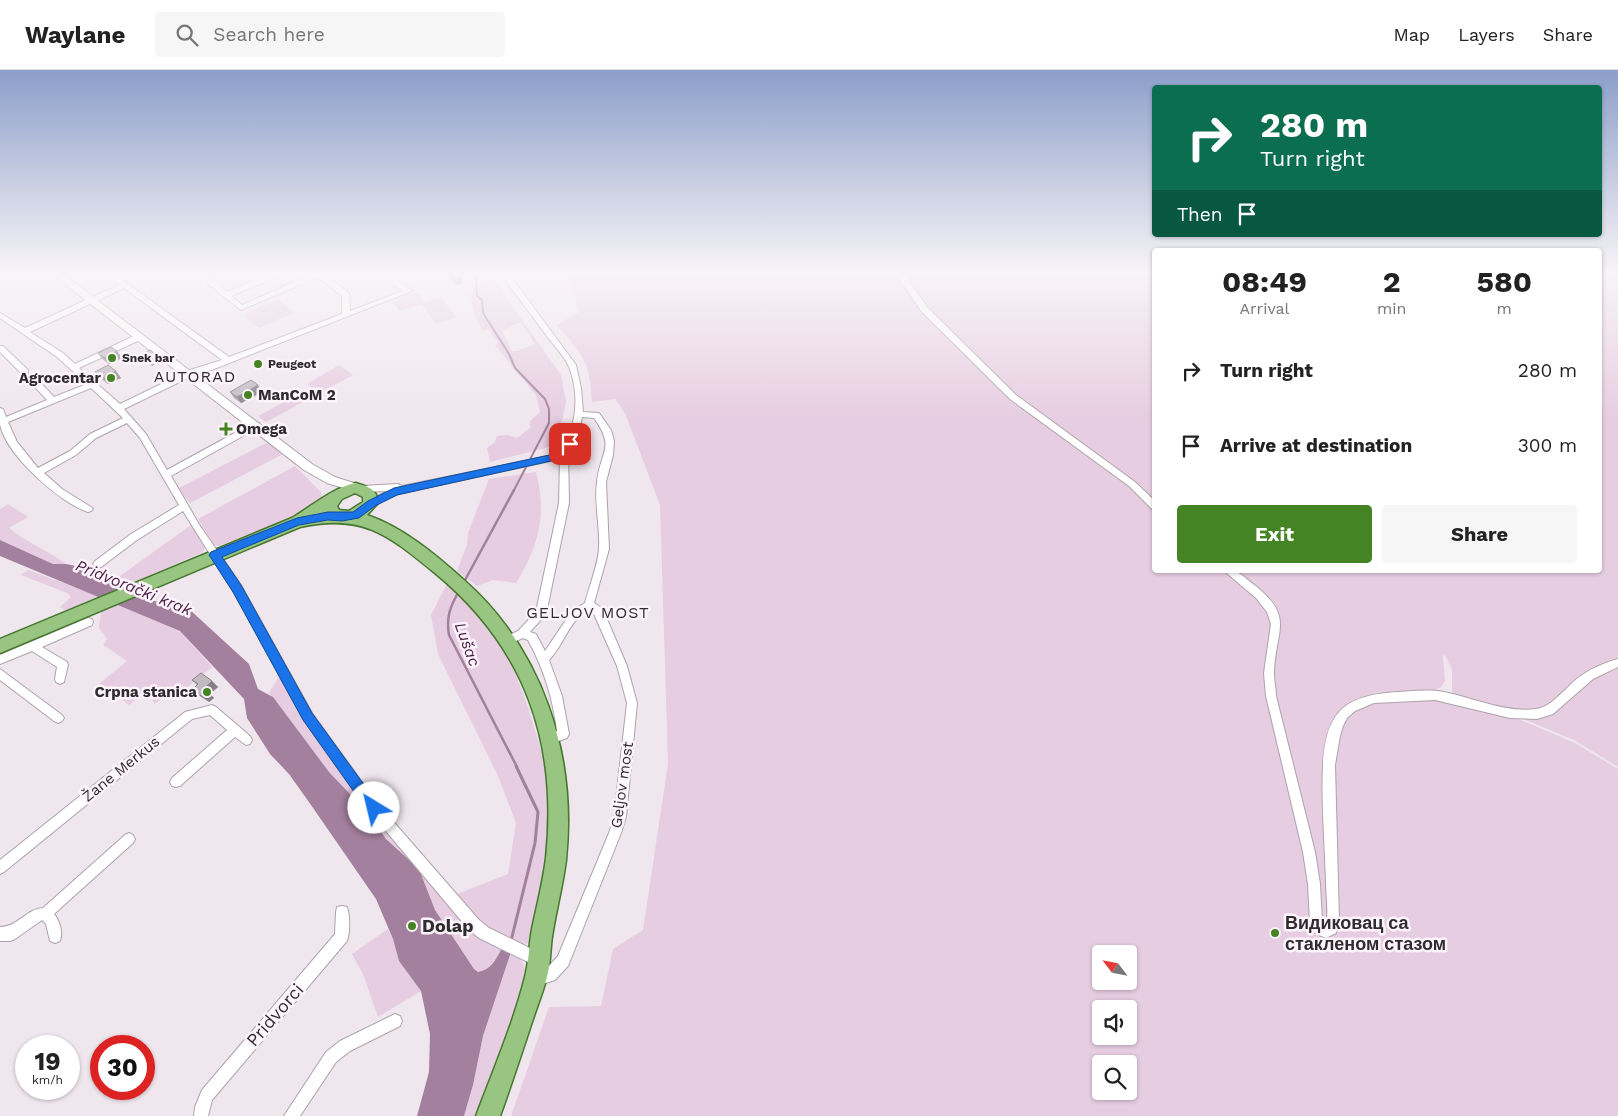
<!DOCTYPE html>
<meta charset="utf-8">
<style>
body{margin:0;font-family:"Work Sans",sans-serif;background:#f6f6f6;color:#222;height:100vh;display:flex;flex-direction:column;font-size:19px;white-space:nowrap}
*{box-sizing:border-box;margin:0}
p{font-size:16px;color:#767676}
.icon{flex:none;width:28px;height:28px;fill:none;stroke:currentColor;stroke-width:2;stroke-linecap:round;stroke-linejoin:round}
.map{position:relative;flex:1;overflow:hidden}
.panel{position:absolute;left:1152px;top:178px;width:450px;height:325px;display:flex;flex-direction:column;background:#fff;border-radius:5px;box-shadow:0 1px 4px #0004}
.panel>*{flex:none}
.top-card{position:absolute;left:1152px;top:15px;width:450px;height:152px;border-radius:5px;box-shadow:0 1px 4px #0004;background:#0b6e4f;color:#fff;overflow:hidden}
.needle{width:32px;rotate:302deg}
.tools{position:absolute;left:1092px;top:875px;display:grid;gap:10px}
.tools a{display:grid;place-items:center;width:45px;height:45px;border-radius:5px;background:#fff;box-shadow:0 1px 4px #0004;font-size:25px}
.speed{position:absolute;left:15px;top:965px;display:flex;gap:10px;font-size:25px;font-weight:700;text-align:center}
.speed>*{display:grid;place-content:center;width:65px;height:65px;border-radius:50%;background:#fff;box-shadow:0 1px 4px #0004;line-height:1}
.speed small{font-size:12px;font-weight:400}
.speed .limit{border:8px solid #d22;background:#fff;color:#111}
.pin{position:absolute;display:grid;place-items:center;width:42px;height:42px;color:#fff;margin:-21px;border-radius:10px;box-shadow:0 2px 8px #0006}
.me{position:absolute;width:55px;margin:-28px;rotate:324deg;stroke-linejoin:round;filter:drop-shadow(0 0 4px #0008)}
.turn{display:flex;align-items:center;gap:18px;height:105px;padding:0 25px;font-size:22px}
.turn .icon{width:65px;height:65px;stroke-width:2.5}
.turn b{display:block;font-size:35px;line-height:42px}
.then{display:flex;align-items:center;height:48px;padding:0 25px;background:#0003;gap:10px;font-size:19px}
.eta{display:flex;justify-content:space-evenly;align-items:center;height:85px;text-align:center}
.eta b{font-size:30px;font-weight:700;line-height:35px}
.button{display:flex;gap:10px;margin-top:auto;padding:10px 25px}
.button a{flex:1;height:58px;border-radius:5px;background:#448425;color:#fff;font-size:20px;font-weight:700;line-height:58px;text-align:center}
.button a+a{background:#f6f6f6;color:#222}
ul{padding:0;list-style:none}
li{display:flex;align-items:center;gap:15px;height:75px;padding:0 25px}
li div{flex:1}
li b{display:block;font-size:19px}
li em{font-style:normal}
header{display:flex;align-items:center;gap:30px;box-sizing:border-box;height:70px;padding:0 25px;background:#fff;border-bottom:1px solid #e0e0e0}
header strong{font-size:24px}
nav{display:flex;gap:28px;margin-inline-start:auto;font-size:18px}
.search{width:350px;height:45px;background:#f6f6f6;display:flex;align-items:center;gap:12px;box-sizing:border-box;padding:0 18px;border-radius:5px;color:#767676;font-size:19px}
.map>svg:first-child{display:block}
</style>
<header>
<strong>Waylane</strong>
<div class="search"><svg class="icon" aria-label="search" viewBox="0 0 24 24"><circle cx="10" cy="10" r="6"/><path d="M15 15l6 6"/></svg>Search here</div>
<nav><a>Map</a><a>Layers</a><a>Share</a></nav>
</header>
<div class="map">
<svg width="1618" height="1046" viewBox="0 0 1618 1046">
<rect width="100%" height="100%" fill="#f0e7ee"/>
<!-- green -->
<g fill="#e6cde1" fill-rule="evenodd">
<path d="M570 204H900L924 240 1013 328 1131 415 1155 439V500H1227L1259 525 1275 554 1268 603 1301 752 1313 847 1330 862 1331 696 1344 646 1365 632 1435 628 1502 642 1575 673 1618 699V1046H511L549 937 601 936 613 879 643 860 668 694 660 435 625 343 615 329 592 332C590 293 583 284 557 255L579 242ZM1101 884H1129V911H1101ZM1101 939H1129V966H1101ZM1101 994H1129V1021H1101Z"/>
<path d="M901 204H1155V436L1014 327 926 239Z"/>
<path d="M1600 204H1618V592L1604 595 1548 640 1504 641 1452 626V600L1445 585 1443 586 1445 611 1441 617 1426 625 1355 632 1330 673 1329 857H1320L1272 627 1277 554 1261 524 1230 500H1600Z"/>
<path d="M493 209 561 305 566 332 558 369 553 376 490 392 487 378 495 372 497 366 507 365 517 368 530 358V351L540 342 536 325 495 275 498 272 489 260H482C476 250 471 236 471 223ZM518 253H521L535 274 517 281H512L502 261Z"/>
<path d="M414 223 420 224 425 232 441 227 456 247 436 254 422 234 399 241 393 232Z"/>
<path d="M278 229 294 242 259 258 243 245Z"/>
<path d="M339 295 353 305 266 352 258 346 312 317 307 314Z"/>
<path d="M270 371 283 384 190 433 177 419Z"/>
<path d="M295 396 321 422 322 430 310 440 219 476 213 475 198 449Z"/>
<path d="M536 402C547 445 539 476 516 513L493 510 477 516 457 501 467 475 468 463 489 409Z"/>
<path d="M8 434 28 447 9 458C27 473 48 480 66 494H53L0 470V439Z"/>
<path d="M191 455 205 478 203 482 123 517 113 511Z"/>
<path d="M28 500 102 527 65 540 60 537 71 527 67 523 21 505Z"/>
<path d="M448 512 478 539 506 580 526 631 548 702 551 751 547 808 532 872C500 883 473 845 452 826L508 804 516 753 498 706 438 584 431 545Z"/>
<path d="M117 535 180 561 212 597 174 628 168 625 154 634 150 619 129 635 99 614 127 591 103 575 107 569 99 558 101 542Z"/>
<path d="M1618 595V697L1576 671 1509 643 1543 645 1587 608Z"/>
<path d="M281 603 372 739 502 878C495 889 491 900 478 903L474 899 435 840 419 799 386 769 368 743 329 702 269 623Z"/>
<path d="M388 859 393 869 399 891 421 921 378 947 363 904 352 884Z"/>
<path d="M511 882C523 889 526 897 527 912L478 1046H464L473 1015 483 966Z"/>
</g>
<!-- water -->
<path fill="#a3809d" d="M0 470 53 494H66L86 498 143 528 190 540 249 594 258 619 273 627 329 702 368 743 386 769 419 799 435 840 474 899 478 902C491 900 496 889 502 878L511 882 483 966 473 1015 464 1046H417L429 1002 430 964 421 921 399 891 393 869 376 829 311 735 289 704 270 684 247 648 244 629 180 561 0 486Z"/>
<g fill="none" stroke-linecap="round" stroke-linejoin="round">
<!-- stream-far2 -->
<path stroke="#a3809d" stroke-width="2" d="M476 204 477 226 482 230 483 243 509 284 515 298 545 329 549 339V353L513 422"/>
<!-- stream-far1 -->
<g stroke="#a3809d" stroke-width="2.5">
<path d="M464 512 514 420"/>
<path d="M459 521C450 537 446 547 449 565L517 697"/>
</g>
<!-- stream -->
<path stroke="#a3809d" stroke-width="3" d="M511 871 535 773 538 742 516 696"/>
<defs>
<g id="minor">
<path d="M105 204H114L229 287 342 244V226L318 207 241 240 208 214 207 209 215 204H224L215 211 227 222 268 204H274V208L231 226 242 235 312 204H323L349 223 350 241 403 221 380 204H389L412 221 214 299 196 304 124 339 146 364 167 400 253 353H259V357L171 406 200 456 241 515 312 643 378 734 479 850 489 858 544 885 546 890 544 895 539 897 534 895 479 868 469 860 370 742 304 649 233 521 183 441 137 470 101 497H95L93 494 95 491 131 464 179 435 140 368 127 353 96 368 76 385 44 403 62 419 91 437 93 439 91 441 88 442C60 433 5 384 0 354 0 349 0 343 0 338L3 339 6 347 47 330 33 315V311H39L54 327 87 314 57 287 0 248V243L25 258 119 215ZM124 218 222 290 190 300 120 334 79 298 142 269V265H136L75 294 63 283 30 262ZM91 318 123 348 90 364 70 381 38 398 17 372 8 352Z"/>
<path d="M501 204H509L576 295 581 318 583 342 599 343 611 360 614 371 613 385 606 412 609 479 594 533 602 538 607 549 627 596 637 633 626 747 621 763 568 896 555 910 536 916 531 914 529 909 531 904 546 899 558 886 609 763 614 747 627 633 617 596 594 544 588 540C569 550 564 575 549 590L562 626 569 664 567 668 550 674 546 673 544 669 546 665 557 661C553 629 544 599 528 570L523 568 509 574 505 573 504 570 505 567 518 561 536 542 559 433 560 389 398 424 371 436 366 433 368 431 388 421 362 422 357 419 362 416 398 414 402 416 554 385C578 364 580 325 569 297 565 287 555 277 549 269 533 247 517 226 501 204ZM582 347 594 348C616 379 600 381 597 412 594 432 600 456 599 477 599 492 589 517 585 533L572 541 545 581 536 564 530 562 546 544 569 433 568 382 577 369Z"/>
<path d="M896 204H904L928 238 1016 325 1135 412 1155 431V440L1152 439 1129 416 1010 329 922 242Z"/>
<path d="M0 276H3L28 300V304H22L0 282Z"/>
<path d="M1223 500C1239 500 1240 504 1253 514 1296 547 1275 560 1274 603 1274 611 1276 619 1276 626L1315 782 1320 814 1322 852 1326 854C1329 842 1326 825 1326 813 1325 774 1321 734 1323 695 1326 640 1346 625 1398 622 1413 621 1429 619 1444 622 1474 628 1505 643 1536 639 1552 637 1565 618 1578 608 1590 599 1603 593 1618 589V597L1593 609 1553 644 1537 649 1510 648 1435 630 1374 633 1355 641 1347 648 1343 656 1340 666 1335 695 1339 851 1336 863 1326 868 1313 862 1310 853 1308 814 1303 782 1266 626 1264 603 1271 554 1267 542 1256 528Z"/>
<path d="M88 548 92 549 93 552 92 555 42 577 67 592 68 595 64 612 60 614 56 612 55 609 57 597 32 581 0 594V585Z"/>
<path d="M0 599 62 645 64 648 62 651 58 653 54 651 0 610Z"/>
<path d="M212 635 216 637 250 666 252 670 250 674 246 675 235 667 180 716 176 717 172 716 170 712 172 708 227 660 210 645 192 649 4 802 0 804V790L185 642Z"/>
<path d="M129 763 133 765 135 769 133 773 54 844C60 851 63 863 60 871L55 873 50 871 46 854 42 850 15 869 10 871H0V857C18 857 26 839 43 838L125 765Z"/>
<path d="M342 836 347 837C350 846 350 862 347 871L212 1030 208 1046H194L195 1037 202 1020 335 864 336 842 337 837Z"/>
<path d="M395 944 400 946 402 951 400 956 350 981 336 992 300 1046H284L326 982 340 971Z"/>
</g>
<path id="tertiary" d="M52 204H63L312 394 335 407 360 415 362 418 360 421 356 422 327 413 304 400Z"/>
<path id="primary" d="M356 413C369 417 377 419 378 433L367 445C404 458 435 484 464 510 543 580 577 685 566 790 563 814 557 837 553 861 550 875 551 889 548 902 545 917 539 931 534 946 523 979 512 1013 500 1046H476C493 1001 513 954 525 907 529 891 529 875 532 859 537 835 543 812 546 788 558 673 526 578 435 503 388 465 363 443 300 457L0 583V569L292 448C312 436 334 417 356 413ZM355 423 363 427V432L349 441 339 440 337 436 342 429Z"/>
</defs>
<!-- minor casing -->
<use href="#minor" stroke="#aca3aa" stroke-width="2"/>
<!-- tertiary casing -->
<use href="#tertiary" stroke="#aca3aa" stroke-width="2"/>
<!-- primary casing -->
<use href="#primary" stroke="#46772f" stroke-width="3"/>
<!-- minor -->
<use href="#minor" fill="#fff" fill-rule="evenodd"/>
<!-- tertiary -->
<use href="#tertiary" fill="#fff" fill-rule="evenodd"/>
<!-- primary -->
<use href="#primary" fill="#98c582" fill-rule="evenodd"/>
</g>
<!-- wall -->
<g fill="#a7a0a6">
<path d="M449 204 463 213 456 215 451 210Z"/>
<path d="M98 283 122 288 109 294 102 289Z"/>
<path d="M140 285 161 291 152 296 145 291Z"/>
<path d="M116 301 121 308 108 314 100 308 95 302Z"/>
<path d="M230 322H262L241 333 234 328Z"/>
<path d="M192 610 212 611 218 617 210 624 214 628 209 632 198 625 192 620 197 615Z"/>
</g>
<!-- shaded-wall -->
<g fill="#888287">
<path d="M461 206 463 213 456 215 453 209Z"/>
<path d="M117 281 122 288 109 294 104 288Z"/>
<path d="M157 285 161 291 152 296 147 290Z"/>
<path d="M116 301 121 308 108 314 103 308Z"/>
<path d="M258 315 262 322 241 333 237 327Z"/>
<path d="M212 611 218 617 210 624 214 628 209 632 203 627 204 619Z"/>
</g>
<!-- building -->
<g fill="#c2bac1" stroke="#888287">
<path d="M450 204H459L461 206 453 209Z"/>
<path d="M111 277 117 281 104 288 98 283Z"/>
<path d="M150 280 157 285 147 290 140 285Z"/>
<path d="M108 295 116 301 103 308 95 302Z"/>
<path d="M251 310 258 315 237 327 230 322Z"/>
<path d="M201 603 212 611 204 619 209 622 203 627 192 620 198 614 192 610Z"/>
</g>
<!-- sky -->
<linearGradient id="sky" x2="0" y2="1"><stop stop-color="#8c9fca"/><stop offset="0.58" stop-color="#f8f4f7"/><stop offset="1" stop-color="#f8f4f7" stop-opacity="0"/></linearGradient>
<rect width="1618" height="350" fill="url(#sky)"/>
<!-- route -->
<path fill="#1a73e8" stroke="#114b97" d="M570 371 575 374 568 385 560 389 397 425 375 436 359 448 342 451 328 450 299 455 222 487 241 515 312 643 378 734 380 738 378 743 374 745 369 743 303 650 233 522 209 485 211 482 297 448 328 442H353L368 431 394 418 554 384Z"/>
<!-- markers -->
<g fill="#448425" stroke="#fdf4fb" stroke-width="2">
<circle cx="112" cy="288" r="5"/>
<circle cx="258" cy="294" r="5"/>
<circle cx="111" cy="308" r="5"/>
<circle cx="248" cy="325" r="5"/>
<path d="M223.5 351.5h5v5h5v5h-5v5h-5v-5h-5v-5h5z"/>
<circle cx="207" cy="622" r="5"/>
<circle cx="412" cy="856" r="5"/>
<circle cx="1275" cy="863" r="5"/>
</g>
<g text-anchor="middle" stroke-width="5" stroke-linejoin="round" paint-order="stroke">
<!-- far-poi labels -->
<g font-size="12" font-weight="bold" fill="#2f2c2e" stroke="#fdf4fb" text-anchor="start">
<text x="122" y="292">Snek bar</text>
<text x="268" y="298">Peugeot</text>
</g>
<!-- poi labels -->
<g font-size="15" font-weight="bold" fill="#2f2c2e" stroke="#fdf4fb" text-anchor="end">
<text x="101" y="313">Agrocentar</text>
<text x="258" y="330" text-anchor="start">ManCoM 2</text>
<text x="236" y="364" text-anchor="start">Omega</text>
<text x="197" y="627">Crpna stanica</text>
</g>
<!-- street labels -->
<g font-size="15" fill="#2f2c2e" stroke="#fdf4fb">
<text transform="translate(121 699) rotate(-39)" y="5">Žane Merkus</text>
<text transform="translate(622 715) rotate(-82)" y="5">Geljov most</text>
</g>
<!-- neighbourhood labels -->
<g font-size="16" letter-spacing="1" fill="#2f2c2e" stroke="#fdf4fb">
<text x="195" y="312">AUTORAD</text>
<text x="588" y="548">GELJOV MOST</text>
</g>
<!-- water labels -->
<g font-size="16" font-style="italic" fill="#4d2048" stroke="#fdf4fb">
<text transform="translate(134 517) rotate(22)" y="6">Pridvorački krak</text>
<text transform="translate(468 574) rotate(70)" y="6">Lušac</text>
</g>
<!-- near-poi labels -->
<g font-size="18" font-weight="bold" fill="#2f2c2e" stroke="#fdf4fb" text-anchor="start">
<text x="1285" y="859">Видиковац са<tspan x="1285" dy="21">стакленом стазом</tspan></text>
<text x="422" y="862">Dolap</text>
</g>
<!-- near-street labels -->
<g font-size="18" fill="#2f2c2e" stroke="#fdf4fb">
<text transform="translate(275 945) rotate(-49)" y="6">Pridvorci</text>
</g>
</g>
</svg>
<div class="tools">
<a><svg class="needle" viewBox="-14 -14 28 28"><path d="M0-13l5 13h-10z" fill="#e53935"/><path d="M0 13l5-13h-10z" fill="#767676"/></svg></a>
<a><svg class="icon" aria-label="sound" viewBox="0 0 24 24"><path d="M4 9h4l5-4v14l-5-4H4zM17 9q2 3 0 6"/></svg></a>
<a><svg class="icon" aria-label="search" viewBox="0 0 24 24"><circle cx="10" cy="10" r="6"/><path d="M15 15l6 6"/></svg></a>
</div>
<div class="speed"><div>19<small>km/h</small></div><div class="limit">30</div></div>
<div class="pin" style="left:570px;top:374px;background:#d93025"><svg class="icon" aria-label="arrive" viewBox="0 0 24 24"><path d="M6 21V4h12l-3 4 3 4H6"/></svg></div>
<svg class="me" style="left:374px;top:738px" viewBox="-20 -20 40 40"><circle r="19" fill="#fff"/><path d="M0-13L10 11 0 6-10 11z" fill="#1a73e8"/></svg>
<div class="top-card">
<div class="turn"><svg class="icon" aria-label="right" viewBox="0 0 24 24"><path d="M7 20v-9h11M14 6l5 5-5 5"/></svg><div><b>280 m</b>Turn right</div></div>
<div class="then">Then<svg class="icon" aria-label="arrive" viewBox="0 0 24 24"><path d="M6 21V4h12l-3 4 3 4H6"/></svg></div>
</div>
<section class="panel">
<div class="eta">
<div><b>08:49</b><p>Arrival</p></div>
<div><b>2</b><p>min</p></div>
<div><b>580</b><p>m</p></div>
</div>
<ul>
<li><svg class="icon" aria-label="right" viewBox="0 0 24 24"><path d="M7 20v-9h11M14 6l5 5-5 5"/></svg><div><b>Turn right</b></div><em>280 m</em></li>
<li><svg class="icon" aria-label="arrive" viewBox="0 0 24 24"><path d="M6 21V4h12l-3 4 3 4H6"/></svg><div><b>Arrive at destination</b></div><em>300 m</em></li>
</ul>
<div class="button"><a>Exit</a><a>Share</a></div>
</section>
</div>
